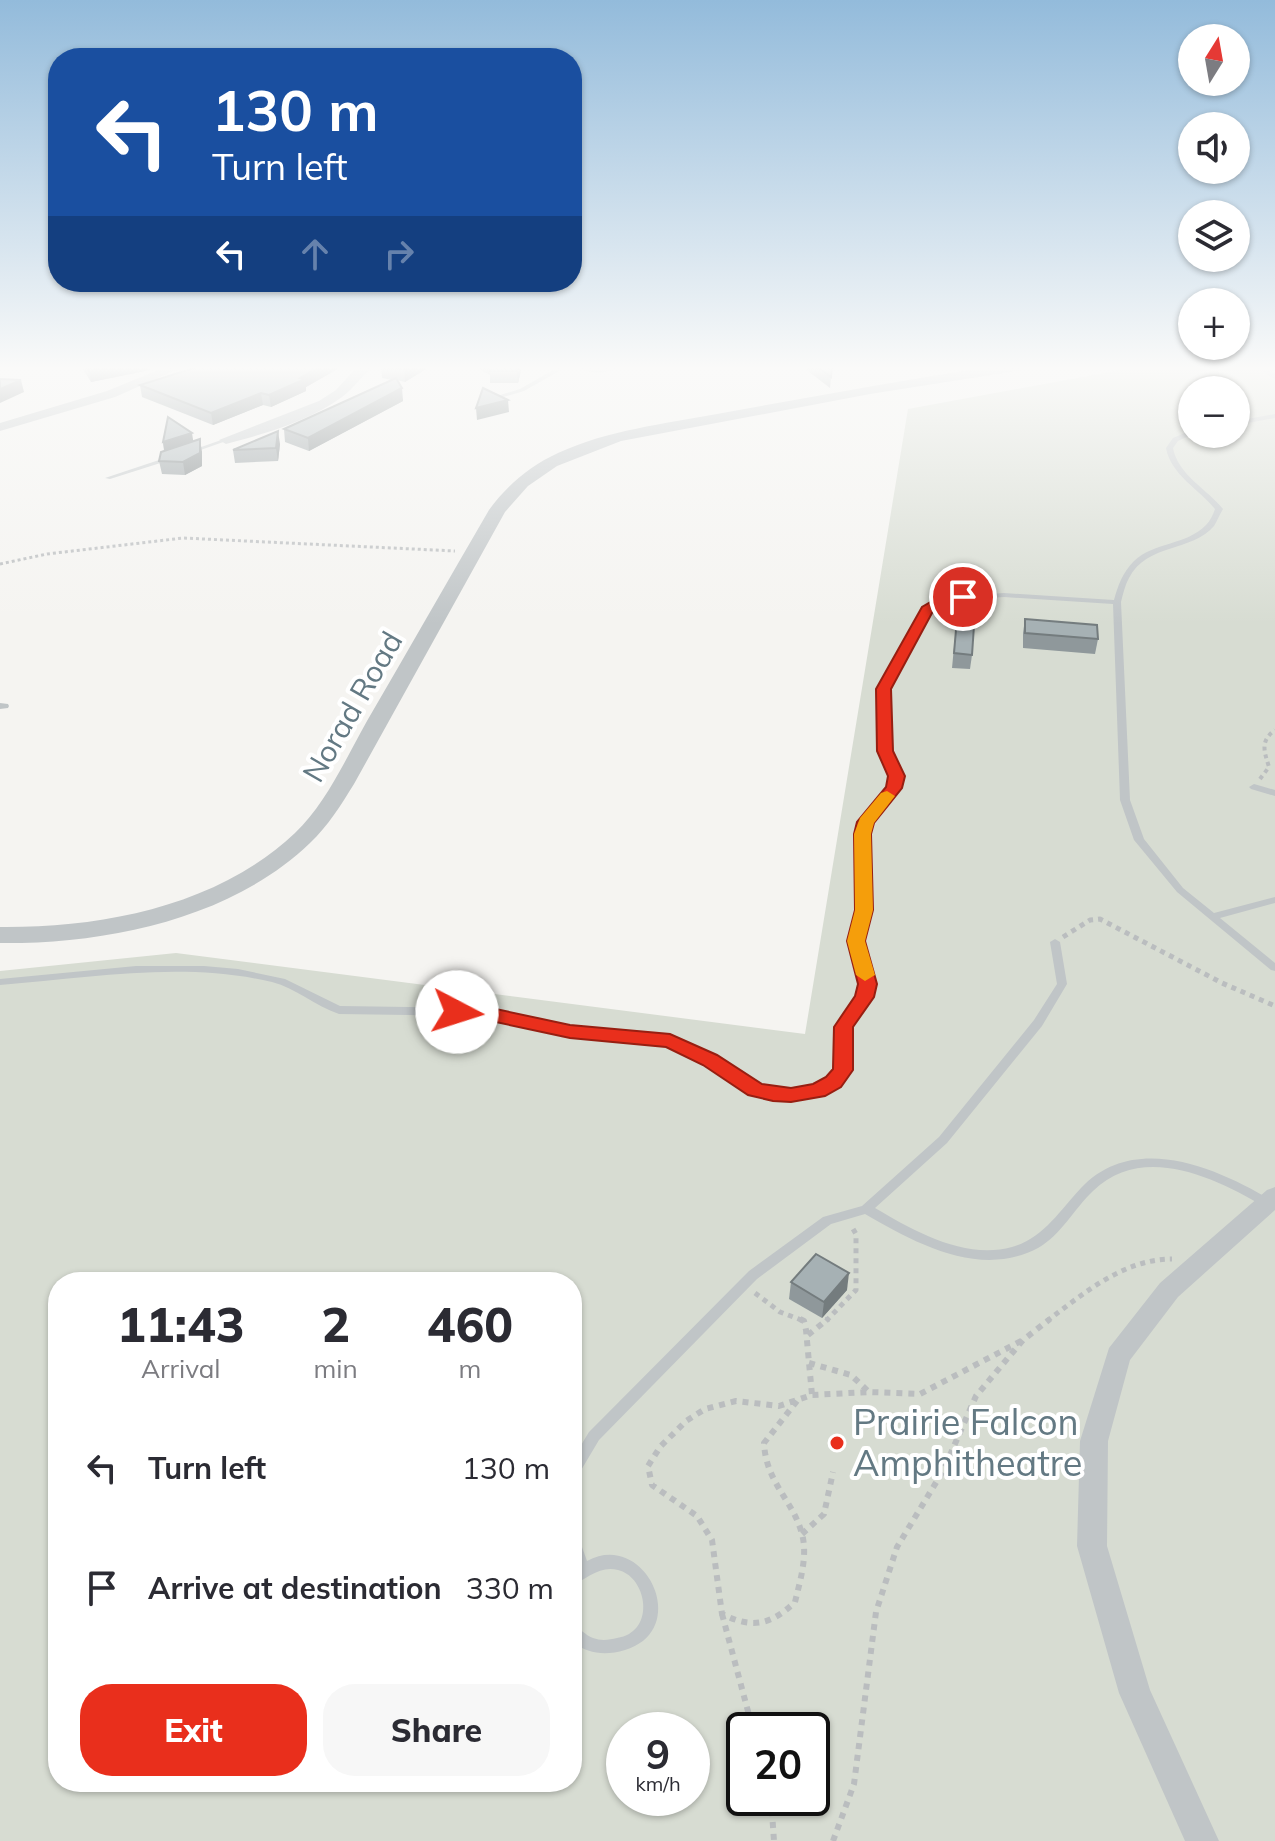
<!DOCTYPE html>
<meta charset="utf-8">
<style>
body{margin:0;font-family:Mulish,sans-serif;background:#f7f7f7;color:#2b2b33;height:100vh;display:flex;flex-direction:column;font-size:30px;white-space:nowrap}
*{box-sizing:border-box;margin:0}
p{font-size:26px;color:#7c7c81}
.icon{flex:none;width:44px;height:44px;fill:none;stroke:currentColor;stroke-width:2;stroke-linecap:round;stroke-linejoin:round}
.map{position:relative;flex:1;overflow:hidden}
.details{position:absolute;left:48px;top:1272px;width:534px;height:520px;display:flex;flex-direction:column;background:#fff;border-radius:32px;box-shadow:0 2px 6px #0004}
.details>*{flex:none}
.top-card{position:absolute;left:48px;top:48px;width:534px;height:244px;border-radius:32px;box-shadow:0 2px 6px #0004;background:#1a4fa0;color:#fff;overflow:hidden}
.needle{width:52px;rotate:11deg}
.tools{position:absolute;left:1178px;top:24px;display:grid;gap:16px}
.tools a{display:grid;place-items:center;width:72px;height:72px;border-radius:50%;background:#fff;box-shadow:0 2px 6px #0004;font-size:40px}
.speed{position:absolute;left:606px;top:1712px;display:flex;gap:16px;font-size:40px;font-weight:700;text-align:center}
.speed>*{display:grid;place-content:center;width:104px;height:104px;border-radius:50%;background:#fff;box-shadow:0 2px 6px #0004;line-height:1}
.speed small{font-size:20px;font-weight:400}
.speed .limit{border:4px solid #111;border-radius:12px;background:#fff;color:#111}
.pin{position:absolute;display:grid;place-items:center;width:68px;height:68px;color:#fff;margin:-34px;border:4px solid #fff;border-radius:50%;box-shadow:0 2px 8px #0007}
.me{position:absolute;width:88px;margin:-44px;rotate:95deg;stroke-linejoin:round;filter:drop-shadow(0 0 6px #0008)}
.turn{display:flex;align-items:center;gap:28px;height:168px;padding:0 32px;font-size:36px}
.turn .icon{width:104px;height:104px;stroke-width:2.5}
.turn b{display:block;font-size:56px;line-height:68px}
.lanes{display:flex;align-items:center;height:76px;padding:0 32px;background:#0003;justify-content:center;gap:40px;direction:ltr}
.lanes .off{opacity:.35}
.eta{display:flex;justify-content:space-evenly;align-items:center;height:136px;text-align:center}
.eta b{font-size:48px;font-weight:800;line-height:56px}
.action{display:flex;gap:16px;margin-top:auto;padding:16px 32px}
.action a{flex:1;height:92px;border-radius:32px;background:#e92f1c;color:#fff;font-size:32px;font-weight:800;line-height:92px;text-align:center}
.action a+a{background:#f7f7f7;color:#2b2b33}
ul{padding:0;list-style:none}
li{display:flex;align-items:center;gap:24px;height:120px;padding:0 32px}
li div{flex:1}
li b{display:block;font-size:30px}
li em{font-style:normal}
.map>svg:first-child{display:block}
</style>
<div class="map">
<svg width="1275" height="1841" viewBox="0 0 1275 1841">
<rect width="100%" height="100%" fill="#f5f4f1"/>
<!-- green -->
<path fill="#d7dcd2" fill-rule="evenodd" d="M1142 366H1275V1841H0V971L176 953 805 1034 908 409ZM1192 390H1236V434H1192ZM58 1282H572V1782H58ZM624 1730H692V1798H624ZM744 1730H812V1798H744Z"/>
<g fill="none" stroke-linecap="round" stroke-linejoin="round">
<!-- path-far3 -->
<path stroke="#babdbf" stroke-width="3" stroke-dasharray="3 3" stroke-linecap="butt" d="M0 564 47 554 183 538 455 551"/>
<!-- path-far2 -->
<path stroke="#babdbf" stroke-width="4" stroke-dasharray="4 4" stroke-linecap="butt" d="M1260 779 1269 767C1264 751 1260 741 1275 730"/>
<!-- path-far1 -->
<g stroke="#babdbf" stroke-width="5" stroke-dasharray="5 5" stroke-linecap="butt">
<path d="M1063 937 1090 920 1100 919 1222 983 1275 1006"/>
<path d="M755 1293 780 1312 804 1321"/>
<path d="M826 1321 856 1290V1234L852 1227"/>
<path d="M1047 1321C1084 1293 1124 1259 1172 1259"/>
</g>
<!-- path -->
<g stroke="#babdbf" stroke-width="6" stroke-dasharray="6 6" stroke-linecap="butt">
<path d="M800 1319 804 1321 806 1330 812 1395"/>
<path d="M808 1335 828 1319"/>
<path d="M809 1363 851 1375 869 1392"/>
<path d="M797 1401 764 1443C766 1483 793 1500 802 1534 808 1556 800 1581 795 1602 771 1625 752 1629 722 1614L712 1540 697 1516 652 1485 648 1466 660 1447 686 1421 705 1409 736 1401 779 1406 812 1395 869 1392 920 1394 1023 1340"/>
<path d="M802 1534 824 1514 833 1472"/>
<path d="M722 1614 753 1730"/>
<path d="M771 1798 774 1841"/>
<path d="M833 1841 854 1784 876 1612 897 1547 943 1471 976 1396 1023 1340 1050 1319"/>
</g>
<!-- service -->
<g fill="#c0c5c7" fill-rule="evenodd">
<path d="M560 366H568L524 391 490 401 487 399 520 389Z"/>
<path d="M1254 366H1262L1275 374V379Z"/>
<path d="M1275 414V418L1236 425V421Z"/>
<path d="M1192 430 1193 434 1178 441 1173 448C1178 475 1207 489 1223 509 1220 514 1217 521 1214 526 1192 552 1147 543 1129 578 1125 585 1123 594 1121 602L1130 800 1144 839 1183 888 1214 913 1275 897V903L1220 918 1275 963V971L1271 970 1177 892 1134 840 1120 800 1113 604 1004 597 948 601 930 611 887 689 889 751 901 776 899 788 871 822 868 834 869 910 861 941 872 984 870 997 848 1027 849 1070 837 1085 821 1094 791 1099 751 1093 706 1063 668 1044 570 1036 477 1016 339 1014C315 1006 296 988 272 982 182 961 90 978 0 985V979L136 966H204L238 969 285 979 340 1006 477 1008 570 1028 670 1036 714 1057 758 1086 791 1091 814 1087 829 1079 837 1069 838 1027 860 997 862 984 851 941 859 910 858 834 861 822 890 788 893 776 881 751 879 689 924 608 946 597 1004 593 1114 600C1118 585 1123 572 1134 561 1154 542 1187 545 1206 525 1210 521 1213 515 1215 509 1199 489 1171 475 1166 448L1173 438Z"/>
<path d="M224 439 229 440 192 453 187 452Z"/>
<path d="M171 456 174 458 173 459 110 479 105 478Z"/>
<path d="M0 703 8 704 9 706 8 708 0 709Z"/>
<path d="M1254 784 1275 790V796L1251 789 1249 787Z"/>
<path d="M1055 939 1060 942 1067 984 1042 1026 947 1143 875 1208C914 1231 965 1260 1012 1247 1044 1238 1059 1211 1081 1188 1134 1132 1215 1167 1271 1200L1273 1203 1271 1206 1267 1208 1263 1206C1214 1177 1142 1143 1093 1191 1074 1209 1061 1235 1038 1248 980 1279 915 1243 865 1214L831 1224 757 1279 599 1440 577 1477 572 1479V1460L589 1432 749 1271 823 1217 862 1206 939 1137 1034 1020 1057 984 1050 942Z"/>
<path d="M572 1531 577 1533 587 1561C645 1529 693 1630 625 1650 605 1656 589 1654 572 1642V1625C580 1628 585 1635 593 1638 601 1641 609 1640 617 1638 621 1637 626 1636 629 1634 654 1620 644 1576 618 1570 600 1565 587 1579 572 1585V1570L575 1569 572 1561Z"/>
</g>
<!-- minor -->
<g fill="#c0c5c7" fill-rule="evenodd">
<path d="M168 366H185L115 397 0 431V423L107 391Z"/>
<path d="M358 366H373C362 376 353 389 342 397 310 421 264 434 226 444L219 440 319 401 336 390Z"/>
<path d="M564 366H639L597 373Z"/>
<path d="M1275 1187V1210L1178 1297 1130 1360 1108 1441 1107 1546 1150 1690 1219 1841H1185L1119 1693 1077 1546 1080 1441 1109 1348 1160 1283 1267 1190Z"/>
</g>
<!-- tertiary -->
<path fill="#c0c5c7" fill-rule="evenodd" d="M993 366H1030L1023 370 870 394 621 441 557 466 528 486 505 512 354 784C341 805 328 826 310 843 231 919 106 944 0 943V927C102 928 218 906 295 833 327 802 345 760 367 721 408 651 448 580 489 510 507 485 530 466 558 453 608 430 664 424 717 414 809 397 901 381 993 366Z"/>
</g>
<!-- wall -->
<g fill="#8f989b">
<path d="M81 366H149L150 370 91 382Z"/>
<path d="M200 366H343L306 387V391L271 407 263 405 213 425 142 397 140 385Z"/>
<path d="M381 366H437L426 369 405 382 397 380 403 401 309 451 285 442 284 429 392 380 382 378Z"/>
<path d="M474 366H522L518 383H490V375Z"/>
<path d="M804 366H832L830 388 804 368Z"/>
<path d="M193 441 202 452V466L185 475 162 474 159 461 164 451 163 442Z"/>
<path d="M280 444 278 461 235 463 233 450Z"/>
<path d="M959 595 972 655 970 669 952 668Z"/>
<path d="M1025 619 1098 639 1095 654 1023 648V633Z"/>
<path d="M791 1282 847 1290 822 1318 789 1299Z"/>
</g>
<!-- shaded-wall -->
<g fill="#747c7e">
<path d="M110 366H149L150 370 91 382 89 371Z"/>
<path d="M320 366H343L306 387V391L271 407 269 395Z"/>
<path d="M409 366H437L426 369 405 382 404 369Z"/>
<path d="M518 366H522L518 383 517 371Z"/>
<path d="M21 380 24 392 0 403V389Z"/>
<path d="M402 388 403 401 309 451 308 438Z"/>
<path d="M261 393 263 405 213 425 211 413Z"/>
<path d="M508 400 509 412 477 420 476 408Z"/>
<path d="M278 431 280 444 278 461 276 448Z"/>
<path d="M192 433 194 446 165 455 163 442Z"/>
<path d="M200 439 202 452V466L185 475 183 462Z"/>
<path d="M849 1273 847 1290 822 1318 824 1302Z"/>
</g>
<!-- building -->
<g fill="#a6b1b4" stroke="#747c7e" stroke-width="2">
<path d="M86 366H110L89 371Z"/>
<path d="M200 366H320L300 378 305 379 269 395 261 393 211 413 140 385Z"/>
<path d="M384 366H409L404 369Z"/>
<path d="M491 366H518L517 371H490Z"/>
<path d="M817 366H832L831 377Z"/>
<path d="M396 378 402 388 308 438 284 429Z"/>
<path d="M0 379 21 380 0 389Z"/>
<path d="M483 388 508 400 476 408Z"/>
<path d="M168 417 192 433 163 442Z"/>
<path d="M278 431 276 448 233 450Z"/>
<path d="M200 439V453L183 462 159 461 161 452Z"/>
<path d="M959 595 976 596 972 655 954 653Z"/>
<path d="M1025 619 1097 625 1098 639 1025 633Z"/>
<path d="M816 1254 849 1273 824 1302 791 1282Z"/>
</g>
<!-- sky -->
<linearGradient id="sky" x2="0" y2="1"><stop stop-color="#93bbdb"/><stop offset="0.59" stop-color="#fafaf9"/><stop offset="1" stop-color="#fafaf9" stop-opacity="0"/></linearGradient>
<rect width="1275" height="624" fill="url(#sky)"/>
<!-- route -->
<path fill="#e92f1c" stroke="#971f12" stroke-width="2" d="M963 593 968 594V600L950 603 932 613 891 689 893 751 905 776 902 788 874 823 871 834 873 910 865 941 877 984 874 997 853 1027V1070L841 1087 825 1096 791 1102 773 1101 748 1095 703 1065 666 1047 570 1038 477 1018 450 1016 447 1012 450 1007 477 1005 570 1025 670 1034 717 1055 762 1084 791 1088 813 1084 826 1077 833 1069 834 1027 855 996 858 984 847 941 855 910 854 834 857 822 886 787 888 776 877 751 876 689 922 607 941 596Z"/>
<!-- slow -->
<path fill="#f59e0b" d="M887 791 895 796 874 823 871 834 873 910 865 941 875 975 865 981 856 975 847 941 855 910 854 834 860 818 881 793Z"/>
<!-- markers -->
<circle fill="#e92f1c" stroke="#fff" stroke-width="3" cx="837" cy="1443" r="8"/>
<g text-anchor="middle" stroke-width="8" stroke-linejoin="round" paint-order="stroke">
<!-- street labels -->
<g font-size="30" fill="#637983" stroke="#fff">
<text transform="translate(353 707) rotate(-60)" y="10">Norad Road</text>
</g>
<!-- near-poi labels -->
<g font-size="36" fill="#637983" stroke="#fff" text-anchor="start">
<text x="853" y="1435">Prairie Falcon<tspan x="853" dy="41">Amphitheatre</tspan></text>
</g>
</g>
</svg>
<div class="tools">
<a><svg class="needle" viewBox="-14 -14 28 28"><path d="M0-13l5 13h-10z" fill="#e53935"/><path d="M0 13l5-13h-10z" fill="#7c7c81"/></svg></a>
<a><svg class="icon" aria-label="sound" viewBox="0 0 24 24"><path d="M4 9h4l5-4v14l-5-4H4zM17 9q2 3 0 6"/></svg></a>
<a><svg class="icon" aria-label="layers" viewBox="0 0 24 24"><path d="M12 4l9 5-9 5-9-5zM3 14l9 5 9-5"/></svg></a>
<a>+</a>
<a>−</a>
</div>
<div class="speed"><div>9<small>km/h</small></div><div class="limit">20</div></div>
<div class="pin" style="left:963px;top:597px;background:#d93025"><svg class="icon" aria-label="arrive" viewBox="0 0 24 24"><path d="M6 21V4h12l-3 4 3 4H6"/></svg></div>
<svg class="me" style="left:457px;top:1012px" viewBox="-20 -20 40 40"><circle r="19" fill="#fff"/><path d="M0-13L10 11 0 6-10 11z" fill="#e92f1c"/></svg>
<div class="top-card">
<div class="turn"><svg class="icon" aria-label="left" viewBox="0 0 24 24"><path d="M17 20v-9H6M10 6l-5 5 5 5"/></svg><div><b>130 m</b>Turn left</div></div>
<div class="lanes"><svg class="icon" aria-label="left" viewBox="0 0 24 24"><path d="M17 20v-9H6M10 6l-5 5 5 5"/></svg><svg class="icon off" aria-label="ahead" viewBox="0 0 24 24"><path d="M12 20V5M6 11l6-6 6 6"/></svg><svg class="icon off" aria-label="right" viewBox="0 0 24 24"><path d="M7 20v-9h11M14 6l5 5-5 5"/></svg></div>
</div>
<section class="details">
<div class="eta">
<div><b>11:43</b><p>Arrival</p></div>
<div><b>2</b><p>min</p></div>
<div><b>460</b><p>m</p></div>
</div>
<ul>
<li><svg class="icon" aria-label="left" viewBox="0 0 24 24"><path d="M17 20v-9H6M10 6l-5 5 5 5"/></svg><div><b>Turn left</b></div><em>130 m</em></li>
<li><svg class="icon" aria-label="arrive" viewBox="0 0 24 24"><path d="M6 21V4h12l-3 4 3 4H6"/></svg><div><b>Arrive at destination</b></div><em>330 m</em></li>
</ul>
<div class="action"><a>Exit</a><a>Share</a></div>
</section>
</div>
